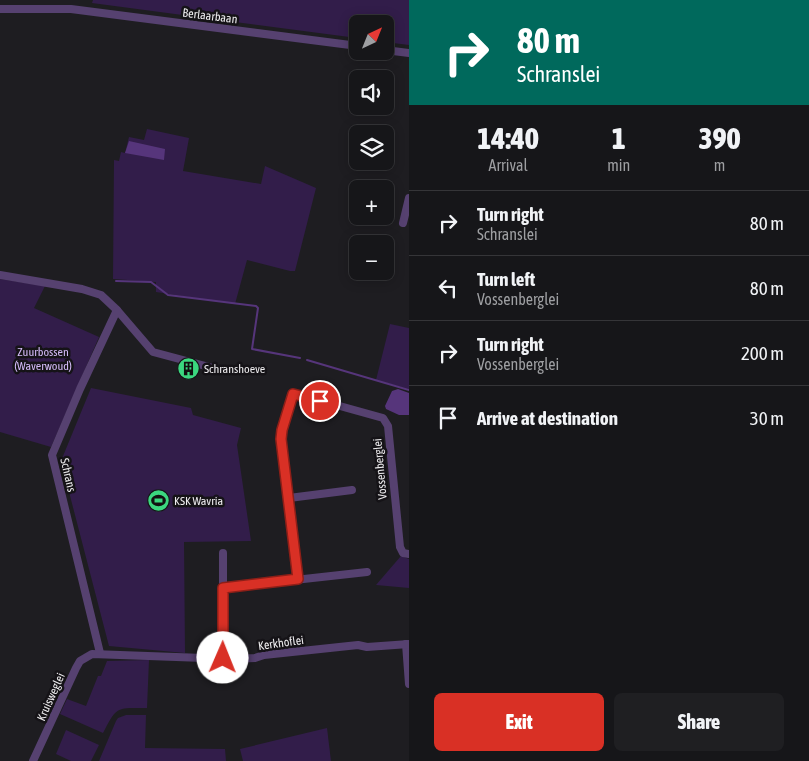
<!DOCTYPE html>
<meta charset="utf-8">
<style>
body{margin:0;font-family:"Asap Condensed",sans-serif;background:#1f1f22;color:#f1f3f6;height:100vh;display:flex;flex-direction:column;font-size:19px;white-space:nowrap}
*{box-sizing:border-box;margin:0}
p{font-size:16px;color:#9e9fa2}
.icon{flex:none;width:28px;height:28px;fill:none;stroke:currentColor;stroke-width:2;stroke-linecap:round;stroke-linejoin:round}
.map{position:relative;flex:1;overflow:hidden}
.panel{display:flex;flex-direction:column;background:#161619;width:400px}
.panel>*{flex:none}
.banner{background:#00695c;color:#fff;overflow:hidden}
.needle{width:32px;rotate:43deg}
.fabs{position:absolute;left:349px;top:15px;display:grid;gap:10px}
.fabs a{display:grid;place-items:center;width:45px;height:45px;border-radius:8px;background:#161619;box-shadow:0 2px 12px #0003,0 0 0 1px #353538;font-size:25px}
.pin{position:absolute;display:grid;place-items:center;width:42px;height:42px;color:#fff;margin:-21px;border:2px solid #fff;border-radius:50%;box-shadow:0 1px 5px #0007}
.me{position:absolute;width:55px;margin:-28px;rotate:1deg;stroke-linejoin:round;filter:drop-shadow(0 0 4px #0008)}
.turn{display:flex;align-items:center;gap:18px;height:105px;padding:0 25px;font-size:22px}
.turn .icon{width:65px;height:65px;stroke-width:2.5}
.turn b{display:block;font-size:35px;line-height:42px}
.eta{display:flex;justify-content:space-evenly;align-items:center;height:85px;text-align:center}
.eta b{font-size:30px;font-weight:800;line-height:35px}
.button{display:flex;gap:10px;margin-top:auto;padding:10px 25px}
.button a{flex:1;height:58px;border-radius:8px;background:#d93025;color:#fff;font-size:20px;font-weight:800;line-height:58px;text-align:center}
.button a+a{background:#1f1f22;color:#f1f3f6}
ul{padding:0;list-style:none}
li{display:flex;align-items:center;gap:15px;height:65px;padding:0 25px;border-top:1px solid #353538}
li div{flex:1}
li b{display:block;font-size:19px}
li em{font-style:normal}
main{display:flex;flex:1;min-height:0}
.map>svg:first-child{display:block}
</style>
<main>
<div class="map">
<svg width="409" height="761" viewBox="0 0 409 761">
<rect width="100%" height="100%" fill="#1e1d21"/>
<!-- green -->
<g fill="#321d4a">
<path d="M93 0H409V45L385 42V24H358L357 38 92 3Z"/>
<path d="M147 129 189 138 183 171 261 184 265 166 316 188 295 271H290L247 260 235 304 156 292V282L113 279 114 160 119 161 121 152 125 153 129 137 144 140Z"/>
<path d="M0 279 45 286 34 308 99 337 51 447 0 432Z"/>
<path d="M390 324 409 328V389L376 380Z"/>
<path d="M91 388 191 408 193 415 241 428 237 445 251 541 184 542 185 653 109 646 61 461Z"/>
<path d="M401 556 409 559V588L376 585Z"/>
<path d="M149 660 147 708C116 708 117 706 103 733L60 714 67 699 86 706 98 676H101L107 661Z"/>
<path d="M126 715H146L145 748 225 749 226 761H99L116 721 118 718Z"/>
<path d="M327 728 331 761H243L240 749Z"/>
<path d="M66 730 99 745 91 761H71L56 754Z"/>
</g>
<!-- water -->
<g fill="#56357b">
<path d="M129 141 165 149 164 160 125 153Z"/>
<path d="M398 389 409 393V415H399L386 409 385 406 392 391Z"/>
</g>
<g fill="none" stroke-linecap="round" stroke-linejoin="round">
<!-- stream -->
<g stroke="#56357b" stroke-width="2">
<path d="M116 281 151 282 168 295 256 306 258 308 252 349 300 358"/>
<path d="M307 360 409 390"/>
</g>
<!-- minor -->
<g stroke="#564170" stroke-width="8">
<path d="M0 9H71L358 46"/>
<path d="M385 50 409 53"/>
<path d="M403 223 409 198"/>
<path d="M0 275 82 289 101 295 117 310 153 352 213 368"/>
<path d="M289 498 352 490"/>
<path d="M223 553V588"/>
<path d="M298 579 281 439 282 429 293 393 383 418 388 426 400 547 403 553 409 554"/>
<path d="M406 644 409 684"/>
<path d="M100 653 52 455 80 389 117 310"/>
<path d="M223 658V588L367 572"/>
<path d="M33 761 76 668 80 661 92 654 232 659 255 658 264 655 358 645 367 647 409 644"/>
</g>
</g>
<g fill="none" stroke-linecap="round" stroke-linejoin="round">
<defs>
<path id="route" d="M223 658V588L298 579 281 439 282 430 293 394 320 401"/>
</defs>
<!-- route casing -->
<use href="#route" stroke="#8d1f18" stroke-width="12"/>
<!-- route -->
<use href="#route" stroke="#d93025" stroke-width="9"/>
</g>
<!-- icons -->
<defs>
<symbol id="building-disc" viewBox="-11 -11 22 22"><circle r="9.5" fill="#3bd77f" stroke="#151317"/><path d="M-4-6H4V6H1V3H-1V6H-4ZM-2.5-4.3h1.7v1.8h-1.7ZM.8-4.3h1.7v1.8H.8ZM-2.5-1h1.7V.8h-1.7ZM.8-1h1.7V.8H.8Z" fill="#111"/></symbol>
<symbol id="stadium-disc" viewBox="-11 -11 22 22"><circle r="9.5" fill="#3bd77f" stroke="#151317"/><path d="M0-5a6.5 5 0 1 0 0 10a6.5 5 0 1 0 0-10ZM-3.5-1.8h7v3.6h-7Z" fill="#111"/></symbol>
</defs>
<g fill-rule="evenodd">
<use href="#building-disc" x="176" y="356" width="25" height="25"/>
<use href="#stadium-disc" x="146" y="488" width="25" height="25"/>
</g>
<g text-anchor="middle" stroke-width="5" stroke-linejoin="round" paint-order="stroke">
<!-- street labels -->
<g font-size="12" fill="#eeedef" stroke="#151317">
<text transform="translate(210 16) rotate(7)" y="4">Berlaarbaan</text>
<text transform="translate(380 469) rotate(-95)" y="4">Vossenberglei</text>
<text transform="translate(68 475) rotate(77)" y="4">Schrans</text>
<text transform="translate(281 643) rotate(-8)" y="4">Kerkhoflei</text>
<text transform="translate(51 697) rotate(-66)" y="4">Kruisweglei</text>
</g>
<!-- park labels -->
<g font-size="12" fill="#d3baf7" stroke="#151317">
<text x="43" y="356">Zuurbossen<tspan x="43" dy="14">(Waverwoud)</tspan></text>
</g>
<!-- poi labels -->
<g font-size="12" fill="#eeedef" stroke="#151317" text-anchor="start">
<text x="204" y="373">Schranshoeve</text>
<text x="174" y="505">KSK Wavria</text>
</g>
</g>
</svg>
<div class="fabs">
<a><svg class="needle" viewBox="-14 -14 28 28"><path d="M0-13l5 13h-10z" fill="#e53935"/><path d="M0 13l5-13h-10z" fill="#9e9fa2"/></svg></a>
<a><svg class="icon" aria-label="sound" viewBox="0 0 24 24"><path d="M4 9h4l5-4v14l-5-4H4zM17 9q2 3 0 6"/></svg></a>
<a><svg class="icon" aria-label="layers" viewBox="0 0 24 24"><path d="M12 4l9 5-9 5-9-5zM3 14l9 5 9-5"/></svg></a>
<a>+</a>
<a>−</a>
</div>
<div class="pin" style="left:320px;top:401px;background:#d93025"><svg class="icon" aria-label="arrive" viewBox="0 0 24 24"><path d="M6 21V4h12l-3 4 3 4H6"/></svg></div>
<svg class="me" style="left:223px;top:658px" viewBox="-20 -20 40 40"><circle r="19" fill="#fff"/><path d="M0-13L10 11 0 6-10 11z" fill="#d93025"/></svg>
</div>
<section class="panel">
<div class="banner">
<div class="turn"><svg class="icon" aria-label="right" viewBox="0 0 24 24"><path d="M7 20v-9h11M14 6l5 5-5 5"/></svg><div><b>80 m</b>Schranslei</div></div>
</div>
<div class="eta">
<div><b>14:40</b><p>Arrival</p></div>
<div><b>1</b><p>min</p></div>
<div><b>390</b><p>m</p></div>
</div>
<ul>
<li><svg class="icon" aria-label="right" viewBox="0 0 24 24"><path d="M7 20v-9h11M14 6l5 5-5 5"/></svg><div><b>Turn right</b><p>Schranslei</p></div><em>80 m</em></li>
<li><svg class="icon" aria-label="left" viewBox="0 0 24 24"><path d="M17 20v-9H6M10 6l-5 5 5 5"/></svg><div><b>Turn left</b><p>Vossenberglei</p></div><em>80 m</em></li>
<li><svg class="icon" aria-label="right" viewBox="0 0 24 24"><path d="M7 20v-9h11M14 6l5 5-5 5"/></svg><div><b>Turn right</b><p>Vossenberglei</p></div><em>200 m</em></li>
<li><svg class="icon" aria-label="arrive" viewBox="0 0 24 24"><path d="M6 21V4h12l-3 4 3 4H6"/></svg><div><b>Arrive at destination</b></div><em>30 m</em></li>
</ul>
<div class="button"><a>Exit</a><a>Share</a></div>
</section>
</main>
